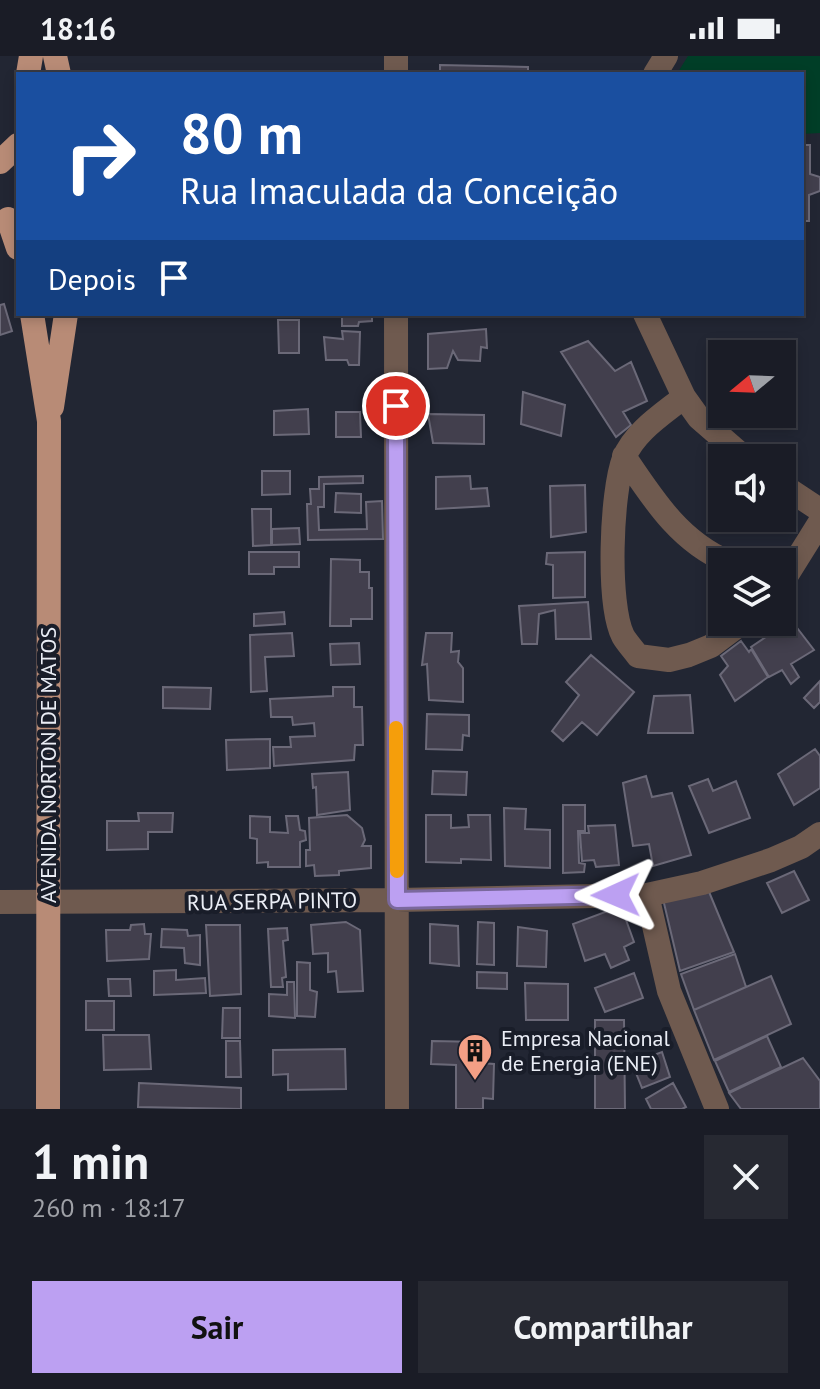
<!DOCTYPE html>
<html lang="pt">
<meta charset="utf-8">
<style>
body{margin:0;font-family:"PT Sans",sans-serif;background:#272932;color:#f1f3f6;height:100vh;display:flex;flex-direction:column;font-size:30px;white-space:nowrap}
*{box-sizing:border-box;margin:0}
p{font-size:26px;color:#9fa1a7}
.icon{flex:none;width:44px;height:44px;fill:none;stroke:currentColor;stroke-width:2;stroke-linecap:round;stroke-linejoin:round}
.map{position:relative;height:1053px;overflow:hidden}
.drawer{display:flex;flex-direction:column;background:#1a1c26;flex:1}
.drawer>*{flex:none}
.hud{position:absolute;left:16px;top:16px;width:788px;height:244px;border-radius:0px;box-shadow:0 4px 12px #0003,0 0 0 2px #383a43;background:#1a4fa0;color:#fff;overflow:hidden}
.needle{width:52px;rotate:251deg}
.buttons{position:absolute;left:708px;top:284px;display:grid;gap:16px}
.buttons a{display:grid;place-items:center;width:88px;height:88px;border-radius:0px;background:#1a1c26;box-shadow:0 4px 12px #0003,0 0 0 2px #383a43;font-size:40px}
.pin{position:absolute;display:grid;place-items:center;width:68px;height:68px;color:#fff;margin:-34px;border:4px solid #fff;border-radius:50%;box-shadow:0 2px 8px #0007}
.me{position:absolute;width:88px;margin:-44px;rotate:269deg;stroke-linejoin:round;filter:drop-shadow(0 0 6px #0008)}
.turn{display:flex;align-items:center;gap:28px;height:168px;padding:0 32px;font-size:36px}
.turn .icon{width:104px;height:104px;stroke-width:2.5}
.turn b{display:block;font-size:56px;line-height:68px}
.then{display:flex;align-items:center;height:76px;padding:0 32px;background:#0003;gap:16px;font-size:30px}
.round{display:grid;place-items:center;flex:none;width:84px;height:84px;border-radius:0px;background:#272932}
.head{display:flex;align-items:center;justify-content:space-between;height:136px;padding:0 32px}
h1{font-size:48px;font-weight:800;line-height:60px}
.action{display:flex;gap:16px;margin-top:auto;padding:16px 32px}
.action a{flex:1;height:92px;border-radius:0px;background:#bca0f2;color:#111;font-size:32px;font-weight:800;line-height:92px;text-align:center}
.action a+a{background:#272932;color:#f1f3f6}
.status{display:flex;justify-content:space-between;align-items:center;height:56px;padding:0 40px;background:#1a1c26;direction:ltr}
.status svg{height:22px;fill:currentColor}
.map>svg:first-child{display:block}
.green{fill:#003e27}
.building{fill:#423f4d;stroke:#6b6978;stroke-width:2}
.lines{fill:none;stroke-linecap:round;stroke-linejoin:round}
.minor{stroke:#6f5a4f;stroke-width:24}
.major{stroke:#b88b76;stroke-width:24}
.route-casing{stroke:#7a689d;stroke-width:20}
.route{stroke:#bca0f2;stroke-width:14}
.slow{stroke:#f59e0b;stroke-width:14}
.labels{text-anchor:middle;dominant-baseline:central;stroke-width:8;stroke-linejoin:round;paint-order:stroke}
.street-label{font-size:22px;fill:#eaedf5;stroke:#191d29}
.poi-label{font-size:22px;fill:#eaedf5;stroke:#191d29;text-anchor:start}
</style>
<div class="status"><b>18:16</b><svg viewBox="0 0 49 12"><path d="M0 12V9h3v3zM5 12V6h3v6zM10 12V3h3v9zM15 12V0h3v12zM26 1h20v11H26zM47 4h2v5h-2z"/></svg></div>
<div class="map">
<svg width="820" height="1053" viewBox="0 0 820 1053">
<rect width="100%" height="100%" fill="#222633"/>
<path class="green" d="M688 0H820V77L802 78V18L678 16Z"/>
<path class="building" d="M440 9 528 11V18H440Z
M802 89H810V118L820 121V135L809 139V165H802Z
M4 248 12 275 0 279V249Z
M342 258H372V265L359 266 358 270H342Z
M278 264H299V297H279Z
M486 273 487 292 481 291 480 305 458 304 453 295 447 312 428 313V278Z
M342 275 360 276 359 309H349L347 304H326L324 281 343 283Z
M588 285 615 315 631 306 647 345 623 356 631 369 616 381 561 296Z
M523 336 565 349 561 380 521 368Z
M308 353 309 378 274 379V355Z
M336 356H360L361 381H336Z
M428 358 484 359V388L433 387Z
M262 415H290V438L262 439Z
M363 420V427L324 428V451H318L319 474 367 473 366 446 382 445 383 483 308 484 307 448H311L310 433H319V421Z
M470 420 471 433 487 432 489 450 436 453V421Z
M585 429 586 476 551 481 550 430Z
M336 437 361 438V457L335 456Z
M252 453H271V489L253 490Z
M299 472 300 488 272 489V473Z
M249 496H299V511H274V518H249Z
M585 496V541L553 542V509L546 508 547 497Z
M331 503 360 504V516H369V532H372V563H351V570H330Z
M588 546 591 583H556L555 554 539 558 537 588H522L519 550Z
M284 556 285 568 254 570V558Z
M791 564 814 594 791 608 799 621 791 628 782 614 769 621 751 591Z
M292 577 294 600 265 601 267 635 251 636 250 579Z
M426 577H452L451 596 459 595 458 606 463 612V646L429 644 427 608 422 609Z
M741 585 749 596 751 593 768 621 735 645 720 619 728 610 721 600Z
M359 587 360 608 331 609 330 588Z
M591 599 634 636 597 679 582 666 563 685 552 675 579 639 566 626Z
M820 625V646L814 652 804 642Z
M163 631 211 632 210 653 163 652Z
M333 631H354V651H362L363 689H355L354 704 274 710 273 691H291L290 681 315 680 314 667 293 669 292 661H271L270 643 333 640Z
M690 639 693 677H648L654 640Z
M427 658 469 659V680L463 679 462 694 426 693Z
M270 683V712L227 714 226 684Z
M815 693 820 700V732L794 749 778 718Z
M433 715 467 716 466 739 432 738Z
M348 716 350 754 317 759 316 731 313 732 312 718Z
M646 720 652 741 672 737 691 799 653 810 649 788 633 790 623 727Z
M708 723 713 735 736 725 750 762 709 777 689 730Z
M563 749H585V775H578L579 807 585 808 584 816 563 817Z
M504 752 526 753 525 773 550 774V812L505 810Z
M138 757H173L172 776H148V793L107 794V765H139Z
M347 759 362 772 365 784 362 790H371V812L339 815V819L315 820 314 809 306 810V794H310L309 762Z
M426 759H451V772L469 771 468 759H490L491 804 461 803V807L426 806Z
M250 760 270 761V776L288 777 286 760H298L300 774 305 775 306 784 300 786V811H268V806L257 807V783L250 782Z
M615 769 619 809 596 811 594 804 582 805 580 777H589L588 770Z
M794 815 809 844 782 857 767 827Z
M707 831 734 896 680 915 663 843Z
M621 850 634 886 624 891 629 904 611 912 605 898 585 905 573 868Z
M346 866 360 874 363 935 338 936 336 915 328 916V897L313 898 311 869Z
M478 866 494 867V909L477 908Z
M144 868 145 878H151L149 903 107 905 106 874H130L131 869Z
M430 868 458 870 459 910 430 907Z
M206 869H240L241 938 210 940Z
M518 871 547 875 546 911 517 910Z
M287 872 288 884 283 885 286 921 282 922 283 931H271L268 873Z
M162 873 187 874 188 880 200 879V909L185 907 184 892 161 891Z
M735 898 746 931 694 954 681 918Z
M297 906 310 907V934L317 936 315 961 297 960Z
M176 914V924L205 922 206 937 154 939V915Z
M477 916 507 917V933L477 932Z
M634 917 643 942 605 956 595 932Z
M771 920 791 968 714 1004 694 954Z
M108 923H130L131 940H109Z
M287 926H294L295 962 269 960V938L287 939Z
M525 927 568 928V964H526Z
M86 945H114V974H86Z
M223 952H240V982H222Z
M595 964H624L625 1053H595Z
M103 979H149L151 1013 104 1014Z
M767 980 781 1011 729 1036 715 1005Z
M226 985H240L241 1021H226Z
M432 985 482 986 481 1007 494 1008 493 1043 483 1042V1053H456V1009L431 1008Z
M345 993 346 1033 288 1034V1018L273 1019V994Z
M662 996 670 1021 642 1032 632 1007Z
M803 1002 820 1025V1053H741L729 1037Z
M139 1027 241 1032V1053L138 1051Z
M673 1027 686 1051 682 1053H651L646 1043Z"/>
<g class="lines">
<path class="minor" d="M396 0V18
M655 18 666 0
M396 258 397 1053
M645 258 684 341 699 362 745 402
M684 341C663 358 634 376 624 402 611 436 607 548 623 580 627 587 633 593 638 600L669 604 689 599 711 590 743 566
M624 400C653 443 679 485 728 506
M782 429 820 454
M782 527 820 466
M647 839 669 935 717 1053
M0 846 397 844 647 839 702 827 771 804 801 791 820 778"/>
<path class="major" d="M55 0 59 18
M28 18 31 0
M0 106 18 89
M8 163 18 192
M32 258 49 365 48 1053
M52 351 66 258"/>
</g>
<g class="lines">
<defs>
<path id="route" d="M396 350 397 844 616 839"/>
</defs>
<use href="#route" class="route-casing"/>
<use href="#route" class="route"/>
<path class="slow" d="M396 672 397 815"/>
</g>
<defs>
<symbol id="building-pin" viewBox="-11 -11 22 30"><path d="M0 17L-7.5 6A9.5 9.5 0 1 1 7.5 6Z" fill="#f39f85" stroke="#191d29"/><path d="M-4-6H4V6H1V3H-1V6H-4ZM-2.5-4.3h1.7v1.8h-1.7ZM.8-4.3h1.7v1.8H.8ZM-2.5-1h1.7V.8h-1.7ZM.8-1h1.7V.8H.8Z" fill="#111"/></symbol>
</defs>
<g fill-rule="evenodd">
<use href="#building-pin" x="455" y="975" width="40" height="54"/>
</g>
<g class="labels">
<g class="street-label">
<text transform="translate(48 709) rotate(-90)">AVENIDA NORTON DE MATOS</text>
<text transform="translate(272 845) rotate(-1)">RUA SERPA PINTO</text>
</g>
<g class="poi-label">
<text x="501" y="982">Empresa Nacional<tspan x="501" dy="25">de Energia (ENE)</tspan></text>
</g>
</g>
</svg>
<div class="buttons">
<a><svg class="needle" viewBox="-14 -14 28 28"><path d="M0-13l5 13h-10z" fill="#e53935"/><path d="M0 13l5-13h-10z" fill="#9fa1a7"/></svg></a>
<a><svg class="icon" aria-label="sound" viewBox="0 0 24 24"><path d="M4 9h4l5-4v14l-5-4H4zM17 9q2 3 0 6"/></svg></a>
<a><svg class="icon" aria-label="layers" viewBox="0 0 24 24"><path d="M12 4l9 5-9 5-9-5zM3 14l9 5 9-5"/></svg></a>
</div>
<div class="pin" style="left:396px;top:350px;background:#d93025"><svg class="icon" aria-label="arrive" viewBox="0 0 24 24"><path d="M6 21V4h12l-3 4 3 4H6"/></svg></div>
<svg class="me" style="left:616px;top:839px" viewBox="-20 -20 40 40"><path d="M0-17L14 15 0 8-14 15z" fill="#bca0f2" stroke="#fff" stroke-width="4"/></svg>
<div class="hud">
<div class="turn"><svg class="icon" aria-label="right" viewBox="0 0 24 24"><path d="M7 20v-9h11M14 6l5 5-5 5"/></svg><div><b>80 m</b>Rua Imaculada da Conceição</div></div>
<div class="then">Depois<svg class="icon" aria-label="arrive" viewBox="0 0 24 24"><path d="M6 21V4h12l-3 4 3 4H6"/></svg></div>
</div>
</div>
<section class="drawer">
<div class="head"><div><h1>1 min</h1><p>260 m · 18:17</p></div><a class="round"><svg class="icon" aria-label="close" viewBox="0 0 24 24"><path d="M6 6l12 12M18 6L6 18"/></svg></a></div>
<div class="action"><a>Sair</a><a>Compartilhar</a></div>
</section>
